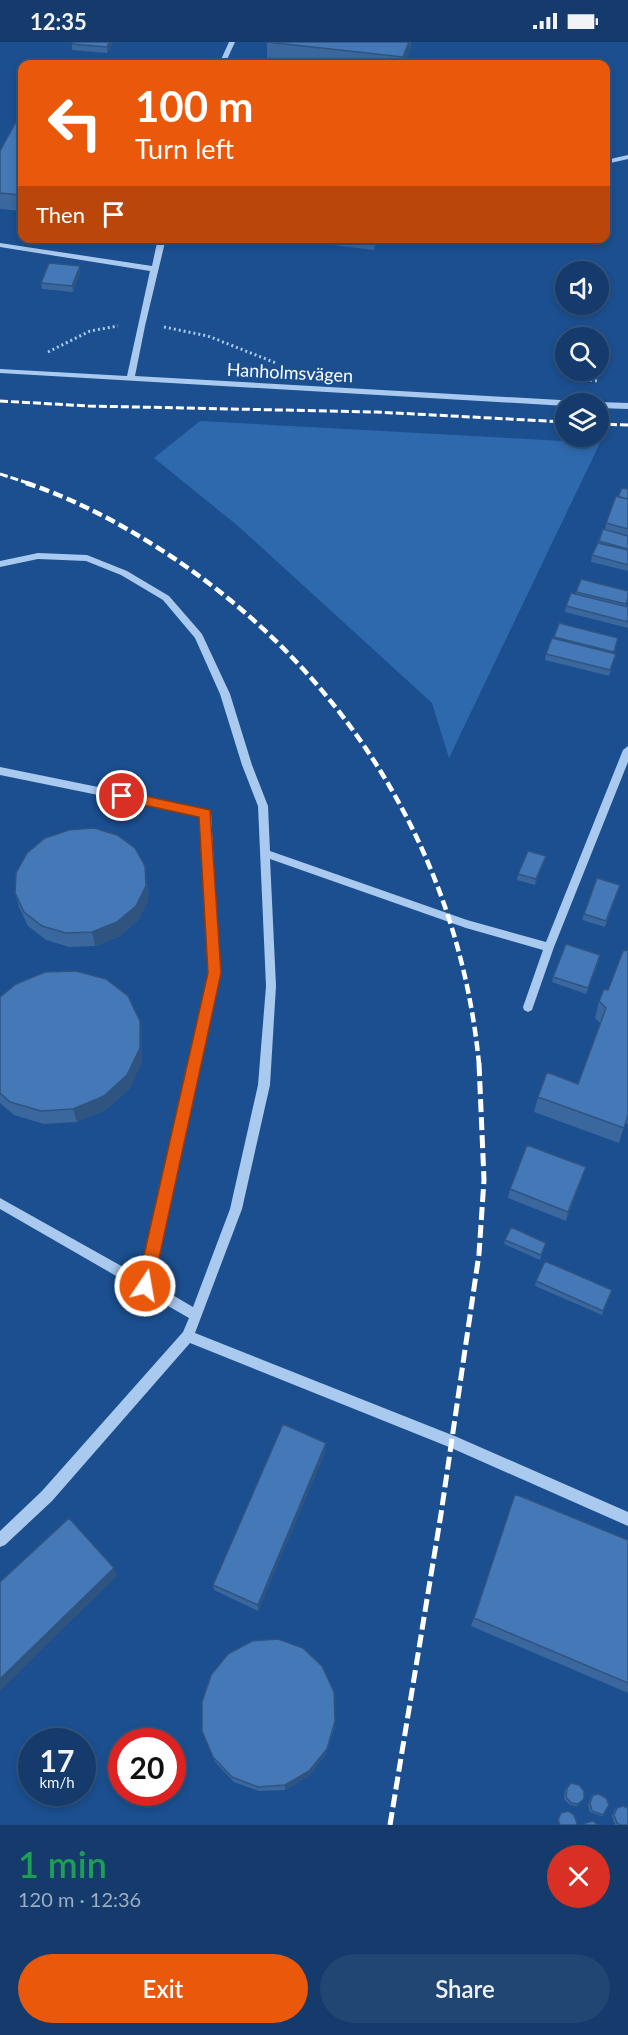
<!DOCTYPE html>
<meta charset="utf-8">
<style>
body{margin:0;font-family:Lato,sans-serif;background:#214673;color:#f1f3f6;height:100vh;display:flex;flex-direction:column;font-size:22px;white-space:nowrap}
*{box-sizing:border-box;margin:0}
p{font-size:20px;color:#9dadc1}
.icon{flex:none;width:33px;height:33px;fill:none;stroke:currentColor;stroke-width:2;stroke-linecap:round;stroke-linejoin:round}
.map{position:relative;height:1783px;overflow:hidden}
.sheet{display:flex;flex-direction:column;background:#143b6b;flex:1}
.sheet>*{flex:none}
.hud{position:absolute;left:18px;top:18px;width:592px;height:183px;border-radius:12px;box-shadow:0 3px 9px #0003,0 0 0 2px #33557e;background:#ea580c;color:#fff;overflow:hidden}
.fabs{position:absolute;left:555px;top:219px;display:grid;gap:12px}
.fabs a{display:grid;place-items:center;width:54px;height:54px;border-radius:50%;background:#143b6b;box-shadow:0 3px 9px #0003,0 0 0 2px #33557e;font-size:30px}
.speed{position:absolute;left:18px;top:1686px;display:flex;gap:12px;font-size:30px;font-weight:700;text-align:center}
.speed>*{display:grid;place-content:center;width:78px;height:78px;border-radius:50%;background:#143b6b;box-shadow:0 3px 9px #0003,0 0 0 2px #33557e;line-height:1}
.speed small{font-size:15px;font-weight:400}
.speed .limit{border:9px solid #d22;background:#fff;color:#111}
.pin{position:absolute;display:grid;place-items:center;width:51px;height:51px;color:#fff;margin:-26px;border:3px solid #fff;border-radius:50%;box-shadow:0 2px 6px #0007}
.me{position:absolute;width:66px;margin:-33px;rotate:12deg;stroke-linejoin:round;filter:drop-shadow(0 0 4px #0008)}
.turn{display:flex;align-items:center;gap:21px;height:126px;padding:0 18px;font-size:27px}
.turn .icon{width:78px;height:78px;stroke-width:2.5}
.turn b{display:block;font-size:42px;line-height:51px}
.then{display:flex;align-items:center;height:57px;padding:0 18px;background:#0003;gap:12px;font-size:22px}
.round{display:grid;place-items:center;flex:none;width:63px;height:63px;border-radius:32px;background:#214673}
.headline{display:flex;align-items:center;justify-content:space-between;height:102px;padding:0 18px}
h1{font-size:36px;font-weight:600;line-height:45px;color:#1e9e55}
.cta{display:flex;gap:12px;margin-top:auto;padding:12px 18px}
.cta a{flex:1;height:69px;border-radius:36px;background:#ea580c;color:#fff;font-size:24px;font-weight:600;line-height:69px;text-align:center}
.cta a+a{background:#214673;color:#f1f3f6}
.status{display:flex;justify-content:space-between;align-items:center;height:42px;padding:0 30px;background:#143b6b;direction:ltr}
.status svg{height:16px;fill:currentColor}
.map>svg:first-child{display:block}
.green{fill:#2e69ad}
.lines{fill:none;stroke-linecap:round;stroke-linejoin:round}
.path{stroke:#a9c9ee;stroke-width:3;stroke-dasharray:2 3;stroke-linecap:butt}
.minor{fill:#a9c9ee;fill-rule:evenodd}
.rail-far2{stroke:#fff;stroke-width:3;stroke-dasharray:8 3;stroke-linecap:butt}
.rail-far1{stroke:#fff;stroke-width:4.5;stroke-dasharray:10 4.5;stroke-linecap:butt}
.rail{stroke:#fff;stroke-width:5;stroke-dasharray:13 5;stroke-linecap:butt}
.wall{fill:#3a679d}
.shaded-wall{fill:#305480}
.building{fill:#4478b7;stroke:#305480;stroke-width:1.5}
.route{fill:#ea580c;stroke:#983908;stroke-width:1.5}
.labels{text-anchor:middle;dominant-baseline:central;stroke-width:4.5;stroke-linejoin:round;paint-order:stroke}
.far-street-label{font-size:18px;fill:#fff;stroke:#1b4f8f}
</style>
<div class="status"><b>12:35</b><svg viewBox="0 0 49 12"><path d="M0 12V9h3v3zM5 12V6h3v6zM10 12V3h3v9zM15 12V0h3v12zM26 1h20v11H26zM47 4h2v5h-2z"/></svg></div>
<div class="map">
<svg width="628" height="1783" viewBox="0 0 628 1783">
<rect width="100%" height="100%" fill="#1b4f8f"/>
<path class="green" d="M200 379 600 401 449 716 432 661 238 484 154 416Z"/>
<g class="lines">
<path class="path" d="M164 285 208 294 276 321
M48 310 90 289 118 284
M580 338 600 339"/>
<path class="minor" d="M229 0H235L225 22H219Z
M628 113V117L606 122V118Z
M158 196H166L145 284 135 334 578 359 582 362H566V364L0 331V327L127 334 150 229 0 205V201L152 224Z
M598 360 628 361V367L598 366V362H595Z
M38 511 87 513 127 529 169 554 202 592 230 652 252 723 268 764 270 809 467 878 546 900 623 708 628 704V720L554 905 533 965 532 968 528 970 524 968 523 965 543 908 466 886 270 817 276 944 270 1043 242 1167 195 1291 457 1395 628 1470V1484L449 1405 190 1301 52 1459 5 1503 0 1505V1489L42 1449 183 1290 189 1276 0 1167V1156L141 1235 210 931 201 774 0 733V725L206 767 211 771 220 931 152 1241 193 1265 230 1167 258 1043 266 944 258 764 242 723 220 652 195 596 163 558 121 533 86 519 38 517 0 525V519Z"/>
<path class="rail-far2" d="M0 359 88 364 376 370 566 380
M598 382 628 383
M0 432 31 442"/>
<path class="rail-far1" d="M26 441C78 458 127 485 172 515 346 631 459 813 479 1022"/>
<path class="rail" d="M390 1783 441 1472 479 1212 484 1138 479 1021"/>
</g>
<path class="wall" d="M113 0 107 11 72 8V2Z
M267 0H411L410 8 405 22H327L267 16Z
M22 69V169L0 167V109Z
M275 196H378L374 208Z
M80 224V230L73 250 42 247 41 241Z
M628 447V529L591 520 592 513 603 487 605 488 606 481Z
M628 549V558L626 565H628V586L565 570 566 564 575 552 576 550Z
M554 595 617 602 614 612H616L614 618 609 634 545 618 546 612Z
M546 814 544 820 535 843 517 838 518 832Z
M145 824 147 839 148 859 138 878 120 894 95 904 69 905 46 898 28 884 19 865 15 851Z
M618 849 605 885 582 878 584 872Z
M628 908V1082L625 1081 619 1101 534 1070 538 1055 578 1042 600 981 595 976 599 959 608 948Z
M599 919 586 952 552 940 553 935Z
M0 955 140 979 142 992V1019L130 1046 107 1067 77 1080 44 1082 14 1073 0 1061Z
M586 1125 566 1179 508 1156 510 1147Z
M505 1198 546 1201 540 1218 504 1202Z
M536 1239 612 1248 602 1273 535 1244Z
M326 1401V1408L258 1569 214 1548 213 1543Z
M515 1452 628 1498V1651L471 1584Z
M335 1679V1684L326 1712 309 1734 285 1748 259 1749 234 1740 215 1720 202 1689Z
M571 1741 584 1757 577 1764 570 1763 564 1757 565 1748Z
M593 1753 603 1773 601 1774 590 1770 588 1763 591 1755Z
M617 1766 628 1783H615L612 1774 615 1767Z"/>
<path class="shaded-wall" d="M109 0H113L107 11V5Z
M409 0H411L410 8 405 22H403V15Z
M375 196H378L374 208Z
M80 224V230L73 250 72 244Z
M546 814 544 820 535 843 536 837Z
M145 824 147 839 148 859 138 878 120 894 95 904 92 890Z
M140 979 142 992V1019L130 1046 107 1067 77 1080 73 1067Z
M586 1125 583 1134 566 1179 568 1170Z
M326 1401V1408L258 1569V1563Z
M114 1526 117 1534 0 1649V1637Z
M335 1679V1684L326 1712 309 1734 285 1748V1743Z"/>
<path class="building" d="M73 0H109L107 5 72 2Z
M267 0H409L403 15Z
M22 69V153L0 151V109Z
M49 221 80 224 72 244 41 241Z
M622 446 628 447V457L618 455Z
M616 454 628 457V487L606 481Z
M603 487 628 494V507L599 499Z
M598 501 628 508V523L592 513Z
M581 537 628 549V556L626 562 576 550Z
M571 551 628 565V580L566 564Z
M559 581 618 596 614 610 554 595Z
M552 596 616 612 610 628 546 612Z
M94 786 117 793 135 806 145 824 146 844 136 864 117 880 92 890 66 891 42 884 24 870 15 851 16 831 27 811 45 796 69 788Z
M528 809 546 814 536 837 518 832Z
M597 836 620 843 606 879 584 872Z
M566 902 600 913 588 946 553 935Z
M628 908V1073L624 1086 538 1055 547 1030 578 1042 606 966 599 959 604 947 608 948 623 909Z
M76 929 106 937 128 954 140 979V1006L127 1033 104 1054 73 1067 41 1069 10 1060 0 1051V955L16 942 45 930Z
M527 1103 586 1125 568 1170 510 1147Z
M511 1185 546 1201 541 1213 505 1198Z
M545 1219 612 1248 603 1269 536 1239Z
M283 1382 326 1401 258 1563 213 1543Z
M515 1452 628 1498V1641L474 1576Z
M69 1476 114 1526 0 1637V1540Z
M278 1597 303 1606 322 1624 334 1650 335 1679 327 1707 309 1729 285 1743 258 1745 232 1735 213 1715 202 1689V1660L211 1633 228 1612 252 1599Z
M571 1741 579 1743 584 1749V1757L578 1762 571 1761 566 1755 567 1746Z
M599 1752 606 1756 609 1763 603 1773 592 1769 590 1761 593 1753Z
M623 1764 628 1766V1783H620L617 1781 614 1773 617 1766Z
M568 1769 574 1773 577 1781 576 1783H560L558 1778 561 1771Z
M593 1779 598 1783H585V1781Z"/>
<path class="route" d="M122 749 210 768 221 931 153 1244 150 1249 145 1252 139 1249 137 1244 208 931 199 775 117 757 116 754Z"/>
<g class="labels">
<g class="far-street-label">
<text transform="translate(290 330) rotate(3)">Hanholmsvägen</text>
</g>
</g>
</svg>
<div class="fabs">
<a><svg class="icon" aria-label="sound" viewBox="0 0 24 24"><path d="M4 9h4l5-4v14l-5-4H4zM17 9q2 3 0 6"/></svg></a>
<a><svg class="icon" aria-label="search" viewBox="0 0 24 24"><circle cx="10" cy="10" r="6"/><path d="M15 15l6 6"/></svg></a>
<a><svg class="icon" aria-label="layers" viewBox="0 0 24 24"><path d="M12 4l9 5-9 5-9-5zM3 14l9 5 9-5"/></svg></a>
</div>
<div class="speed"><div>17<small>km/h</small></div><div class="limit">20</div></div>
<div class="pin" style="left:122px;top:754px;background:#d93025"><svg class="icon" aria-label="arrive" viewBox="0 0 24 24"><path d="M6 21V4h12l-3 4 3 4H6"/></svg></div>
<svg class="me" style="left:145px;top:1244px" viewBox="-20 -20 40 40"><circle r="17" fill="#ea580c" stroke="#fff" stroke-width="3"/><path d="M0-11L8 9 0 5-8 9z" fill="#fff"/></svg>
<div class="hud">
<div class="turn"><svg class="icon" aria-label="left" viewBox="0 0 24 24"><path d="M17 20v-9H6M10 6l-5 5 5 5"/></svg><div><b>100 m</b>Turn left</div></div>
<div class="then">Then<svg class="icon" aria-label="arrive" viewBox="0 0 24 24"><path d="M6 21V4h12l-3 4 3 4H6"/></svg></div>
</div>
</div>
<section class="sheet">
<div class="headline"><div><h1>1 min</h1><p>120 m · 12:36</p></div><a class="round" style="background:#d93025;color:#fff"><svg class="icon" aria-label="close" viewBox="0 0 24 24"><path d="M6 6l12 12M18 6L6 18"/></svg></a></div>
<div class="cta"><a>Exit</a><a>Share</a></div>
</section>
